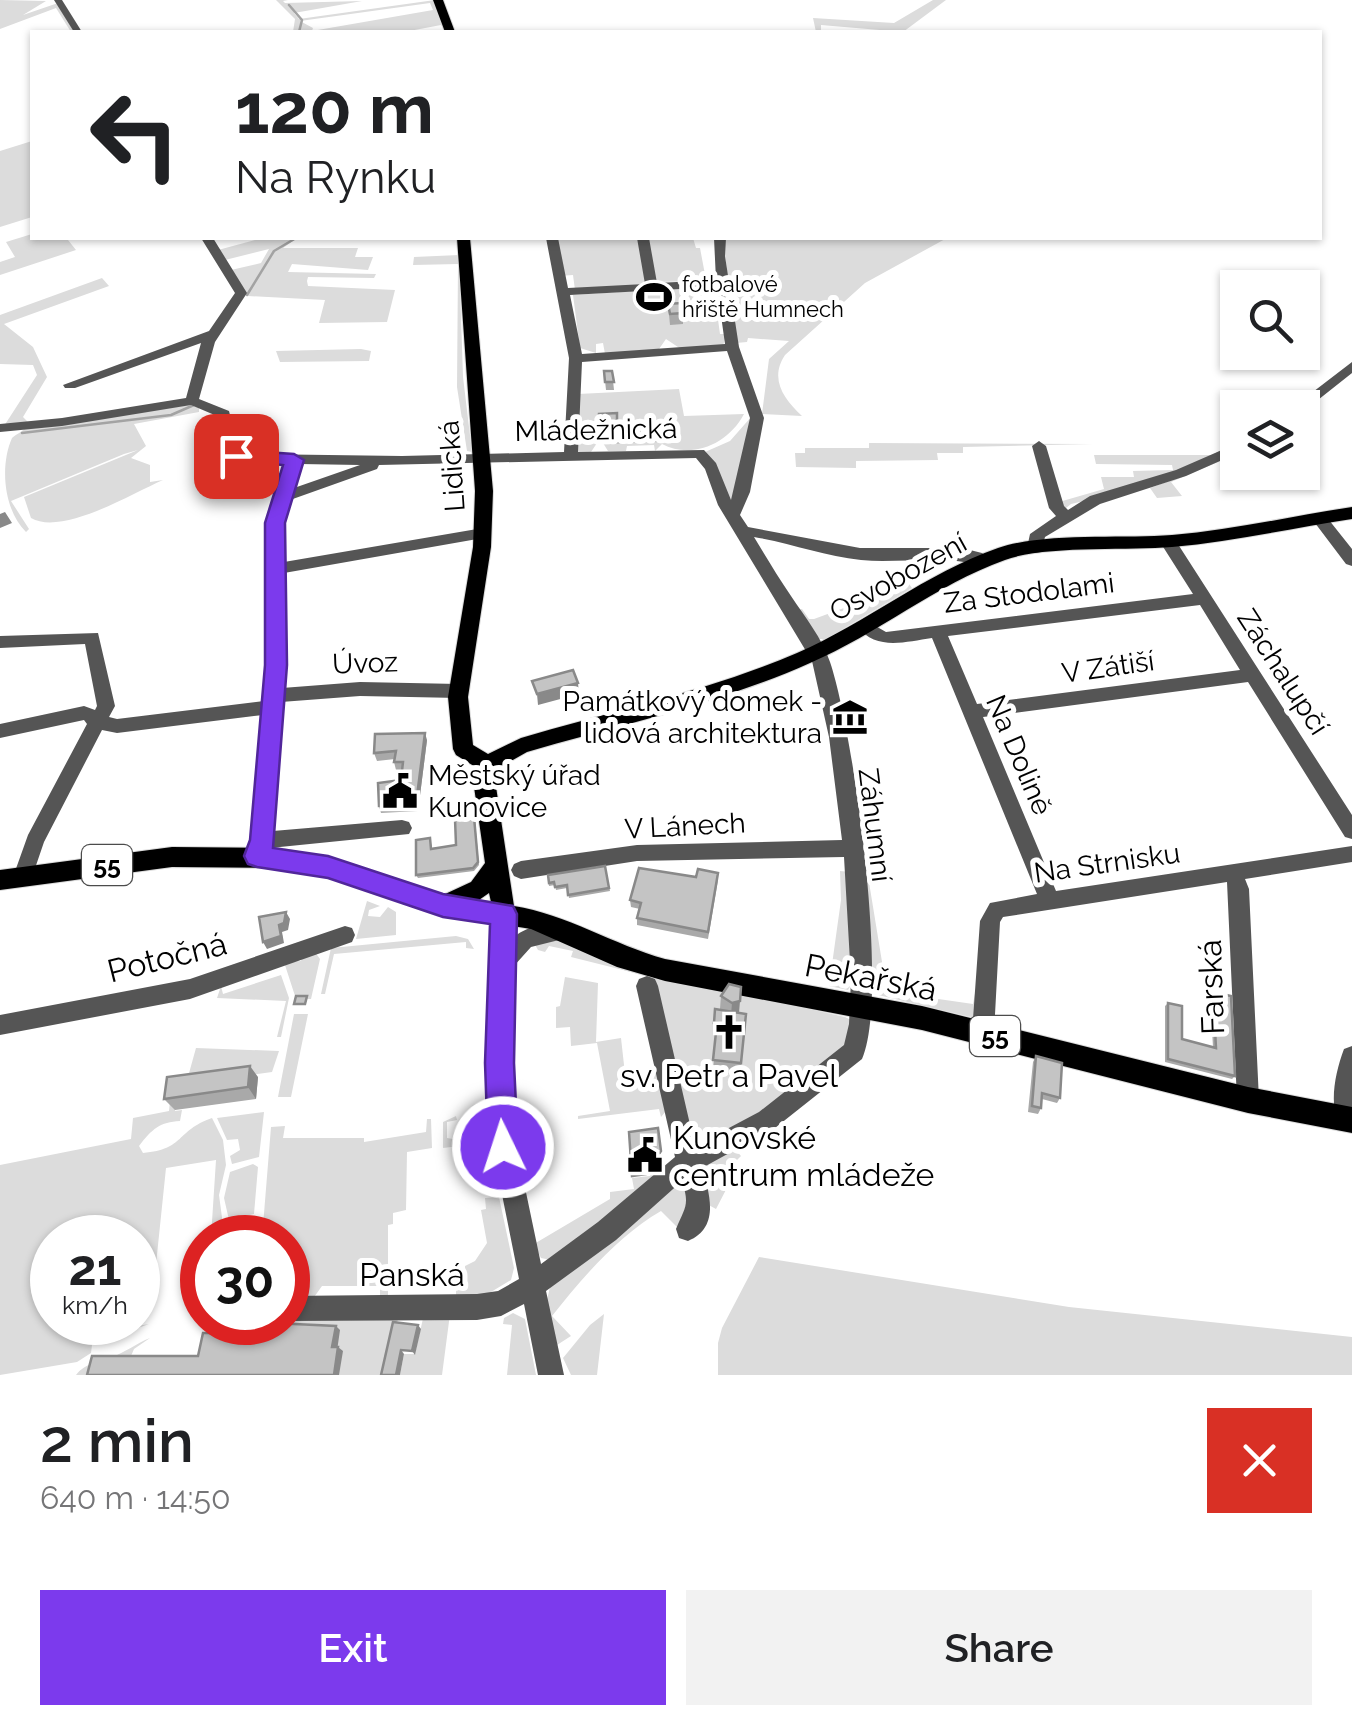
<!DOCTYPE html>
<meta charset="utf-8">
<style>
body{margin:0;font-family:Raleway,sans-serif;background:#f2f2f2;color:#202124;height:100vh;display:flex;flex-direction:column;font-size:38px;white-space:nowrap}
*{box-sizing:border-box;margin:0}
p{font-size:32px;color:#757577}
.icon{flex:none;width:55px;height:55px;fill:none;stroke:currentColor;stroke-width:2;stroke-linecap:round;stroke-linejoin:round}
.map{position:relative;height:1375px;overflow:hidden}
.details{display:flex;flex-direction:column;background:#fff;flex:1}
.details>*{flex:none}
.guide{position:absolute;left:30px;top:30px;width:1292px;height:210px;border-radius:0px;box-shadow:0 2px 8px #0004;background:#fff;color:#202124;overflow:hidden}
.buttons{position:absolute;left:1220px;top:270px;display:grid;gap:20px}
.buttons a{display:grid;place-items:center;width:100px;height:100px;border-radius:0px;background:#fff;box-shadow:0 2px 8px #0004;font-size:50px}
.speed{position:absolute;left:30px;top:1215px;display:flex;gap:20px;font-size:50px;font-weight:700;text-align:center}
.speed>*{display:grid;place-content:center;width:130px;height:130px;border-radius:50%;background:#fff;box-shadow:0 2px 8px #0004;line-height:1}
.speed small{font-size:25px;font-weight:400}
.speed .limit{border:15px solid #d22;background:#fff;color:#111}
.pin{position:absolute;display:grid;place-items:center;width:85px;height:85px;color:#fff;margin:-42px;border-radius:20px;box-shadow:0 5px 15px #0006}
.me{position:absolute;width:110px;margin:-55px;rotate:356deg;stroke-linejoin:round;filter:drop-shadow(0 0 8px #0008)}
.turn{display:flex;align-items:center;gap:35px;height:210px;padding:0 40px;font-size:45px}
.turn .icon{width:130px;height:130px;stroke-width:2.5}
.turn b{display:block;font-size:70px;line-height:85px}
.round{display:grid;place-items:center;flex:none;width:105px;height:105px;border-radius:0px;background:#f2f2f2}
.overview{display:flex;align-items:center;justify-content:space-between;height:170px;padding:0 40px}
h1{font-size:60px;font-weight:600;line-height:75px}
.action{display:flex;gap:20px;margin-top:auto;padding:20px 40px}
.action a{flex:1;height:115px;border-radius:0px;background:#7c3aed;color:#fff;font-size:40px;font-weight:600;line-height:115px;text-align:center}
.action a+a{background:#f2f2f2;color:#202124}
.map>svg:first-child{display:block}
.green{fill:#dcdcdc;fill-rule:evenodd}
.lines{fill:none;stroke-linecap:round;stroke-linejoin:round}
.stream{stroke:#a3a3a3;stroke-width:2.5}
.major-casing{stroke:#dbdbdb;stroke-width:2}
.minor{fill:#555;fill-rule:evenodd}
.major{fill:#000;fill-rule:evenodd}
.wall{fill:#a9a9a9}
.shaded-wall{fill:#898989}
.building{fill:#c4c4c4;stroke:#898989;stroke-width:2.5}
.route{fill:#7c3aed;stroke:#51269a;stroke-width:2.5}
.labels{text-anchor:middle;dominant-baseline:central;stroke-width:10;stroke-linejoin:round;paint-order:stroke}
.far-poi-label{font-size:22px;fill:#000;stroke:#fff;text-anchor:start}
.shield{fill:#fff;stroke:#4c4c4c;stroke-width:2.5}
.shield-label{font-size:25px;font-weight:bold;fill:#000}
.street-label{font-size:28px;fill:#000;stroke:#fff}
.poi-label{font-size:28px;fill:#000;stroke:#fff;text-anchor:end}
.near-street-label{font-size:32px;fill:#000;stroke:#fff}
.near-poi-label{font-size:32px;fill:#000;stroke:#fff}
</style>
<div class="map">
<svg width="1352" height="1375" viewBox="0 0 1352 1375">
<rect width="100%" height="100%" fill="#fff"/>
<path class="green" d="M0 0 46 1 23 15 58 3 77 32H71L56 8 0 29Z
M276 0H288L283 1 285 3 362 1 294 13 299 19 435 0 446 29 441 25 404 32H293L295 19ZM430 3 433 10 312 31 313 28 300 21Z
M933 0H946L903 32 821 25V32H816L813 18 894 23Z
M32 141V217L0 227V151Z
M32 234V238H72L68 240 76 250 0 275V262L15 257 6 242Z
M263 238H297L283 248H358L355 257H373L368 270 292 264 288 272 376 274 374 278 308 277 307 281 308 286 395 290 387 322 319 323 325 300 248 296 231 270 261 263 269 249 225 260 218 250Z
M556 238H640L649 284 575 290 573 275 559 276Z
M646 238H693L696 248H700L706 280 712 281 654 282Z
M723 238H947L865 283 785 355C769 379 784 399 802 416L762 414 769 359 789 341 748 338 747 342 736 343Z
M459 255 463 377 472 452 467 451 457 387 458 264 413 265 414 257Z
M102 278 109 286 4 324 33 347 47 377 23 417 28 422 4 426 37 375 33 365 0 364V315Z
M714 286 721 297 715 298 720 334H726L723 346 681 349 666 339 659 349 605 354 603 343 596 344V353L580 348 573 295Z
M361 349 371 351 369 361 280 362 276 351Z
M679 389 684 416 744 414C727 446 690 459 662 444L655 451 654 445 627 446 626 451H608L603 443H597L591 452H576L578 394Z
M188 405 199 407V412L134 424 146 446 131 458 150 465V482L163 480C131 494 62 536 31 518L24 497 138 450 124 454 11 501 29 529 26 532C3 509 0 465 12 438 16 434 21 433 24 429Z
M752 416 739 487 730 503 705 452 730 441Z
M1237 441V454L1171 482 1182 496 1157 498 1150 488 1169 481 1071 504 1066 508 1069 511 1059 502 1104 489 1101 477H1134L1133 471 1173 470 1172 465 1096 464 1094 455H1212Z
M869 443 1093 444 963 447V453H937L938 460 856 461V468L796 467 795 453H805V448H869Z
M909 584 912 588 826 639H819L797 610 802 609 809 619H814Z
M867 870 883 968V991L973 1004 977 983 975 1018 874 994 861 874Z
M840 871 850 872 856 977 848 990 829 986 841 900Z
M367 901 380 906 369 910 368 916 380 917 388 907 396 912V935L356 939Z
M456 936 468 939 474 949 466 948V942L334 954 325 994H321L331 948Z
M549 938 751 996 845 1017 851 1020 853 1038 761 1118 700 1148 693 1145 655 978 571 957 573 951 549 946 545 952 538 950 533 941Z
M315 952 320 959 311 999H296L284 962 301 961 303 955Z
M281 975 289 998 281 1037H277L286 1001 217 998 221 986 223 994Z
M565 977 598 983 596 1042 621 1038 625 1074 658 1071 666 1111 661 1117 659 1109 578 1119V1116L610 1111 597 1043 571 1046 570 1027 556 1028V1007L560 1006Z
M294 1014H308L291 1097H278Z
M196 1048 279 1051 272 1072 186 1084Z
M176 1100 175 1111 182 1110 180 1121C160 1122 152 1129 139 1146L143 1153C186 1149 175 1131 212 1118L223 1140 226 1165 219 1195 223 1225 220 1237H211L216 1160 166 1168 155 1274 138 1277V1238H52V1322L119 1323V1329L149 1324 113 1337H93L91 1353 77 1362 0 1375V1165L131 1139 133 1118 169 1111 170 1101Z
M264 1112 259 1157 232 1164 230 1156 240 1150 238 1139 227 1140 217 1118Z
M485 1112 497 1185 485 1187 479 1156 483 1155V1143L443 1148V1122L456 1116 457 1120 447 1122V1138L459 1140 483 1133 482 1117 473 1115Z
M427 1119H431L432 1148 407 1152 406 1210 393 1213V1224L388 1225V1297H380V1286H322L312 1300 288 1301V1238H262L271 1127 285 1126 283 1138H364V1142L426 1132Z
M732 1146 741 1156 722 1175 730 1182 716 1209 705 1203 700 1165Z
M657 1161 666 1166 665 1172 551 1260 541 1258 534 1244 610 1199V1192L634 1189 632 1178 650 1176Z
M253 1164 258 1167 254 1214 229 1220 224 1198 230 1172Z
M681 1180 690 1184 681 1231 661 1211C618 1236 583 1277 552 1316L571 1336 557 1345 547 1300 550 1287Z
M499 1197 514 1268 511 1280 486 1295 456 1296V1273L465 1271V1266L475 1261 487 1243 481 1210 486 1209 485 1198Z
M759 1257 1069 1307 1352 1337V1375H718V1343L722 1328Z
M513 1313 525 1319 536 1375H507L512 1325 503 1324 504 1318Z
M424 1314H450L442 1375H400L404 1354H415Z
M604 1314 597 1375H571L563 1358 590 1325Z
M288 1315H399L384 1375H76C85 1363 98 1363 112 1357 124 1353 137 1343 150 1338L134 1349 131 1356H233L242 1323 288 1322Z"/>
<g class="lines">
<path class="stream" d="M289 5 302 20 299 32
M247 295 274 251 296 238
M22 433 171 415 194 405"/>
<defs>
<path id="major" d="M433 0H443L455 32H445Z
M457 238H470L493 491 491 547 468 697 473 745 488 754 521 738C612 711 709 691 797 653 866 623 926 573 998 548 1046 532 1121 539 1172 535 1232 530 1293 516 1352 507V519C1292 528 1232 542 1172 547 1126 551 1045 545 1005 560 935 585 878 634 810 663 721 703 621 725 527 752L497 769 495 780 514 906C566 914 614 945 665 959L922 1006 1248 1087 1352 1107V1133L1248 1113 922 1030 665 981 617 967 531 929 443 915 334 879 278 868 172 867 0 890V870L172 847 278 848 334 859 443 895 471 882 485 863 473 780 477 768 456 755 453 749 448 697 473 547 475 491ZM489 893 491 902 479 900Z"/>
</defs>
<use href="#major" class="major-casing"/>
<path class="minor" d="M54 0H62L82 32H74Z
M201 238H213L247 293 215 342 199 399 229 411 238 448 248 454 402 456 564 452 569 358 546 238H558L568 288 645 284 637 238H649L657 283 716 280 714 238H726L725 256 739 347 764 418 750 492 740 515 748 527 860 548H962L982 553 992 561 984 567C945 553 902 564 861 560 824 556 790 543 754 537 766 557 778 577 791 596 805 617 822 638 830 662 854 733 890 994 862 1059L775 1128 702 1168C710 1194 720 1228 688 1241L679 1238 676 1229C685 1207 690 1206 682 1181L616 1240 546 1291 564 1375H538L524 1304 501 1316 477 1320 288 1321V1296L477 1294 498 1291 519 1279 490 1135 488 1063 494 914 497 908 504 905 511 908 514 914V937C525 927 553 919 567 924L570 931 567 938 531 947 513 967 510 1063 514 1135 541 1264 598 1222 675 1157 636 986 639 979 647 976 655 979 658 986 695 1146 759 1112 844 1045 849 1024 851 979 844 857 637 861 521 879 514 876 511 870 514 864 521 861 637 845 842 840 829 737 812 661 718 505 705 469 696 458 379 465 377 469 290 500 283 528 284 562 483 528 491 533 483 538 284 573 285 635 282 688 360 682 459 684 465 686 468 691 465 696 459 698 360 696 281 702 273 831 402 820 409 822 412 828 409 834 270 848 264 862 257 864 250 862 247 856 253 840 263 715 117 733 102 730 44 842 30 883 23 886 16 883 13 877 28 835 87 724 84 720 0 738V724L84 706 95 710 97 706 85 644 0 648V636L98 633 115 706 109 717 117 719 264 701 269 635 267 528 286 464H245L224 450 217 416 191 405 62 426 0 432V424L62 418 186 398 201 343 75 388H65L63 385 209 331 235 293ZM717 287 725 344 582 354 570 295ZM727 351 750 418 731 500 716 463 704 450 578 452 582 362ZM300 464 360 465 294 488Z
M1352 362V373L1304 411 1302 408H1292Z
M1039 441 1046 446 1064 506 1068 510 1090 496 1176 470 1238 443V453L1186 476 1100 504 1045 537 1041 552 1035 553 1027 548 1030 534 1056 516 1049 508 1032 446Z
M1320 514 1325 515 1352 549V566L1346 564 1315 523 1312 519Z
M1168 537 1174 538 1352 815V839L1345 837 1248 682 983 717 1056 891 1352 846V862L1245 879 1249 889 1259 1100 1256 1108 1248 1111 1240 1108 1237 1100 1227 882 1003 917 1000 922 994 1033 991 1040 983 1043 975 1040 972 1033 980 921 990 903 1037 894 932 638C904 642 876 651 857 626L865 620 886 632 1193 594 1160 542ZM1200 605 1240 670 977 704 948 636Z
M345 926 352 928 355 935 352 942 190 999 0 1035V1015L190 979Z
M1352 1046V1128L1347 1130 1339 1127C1329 1103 1335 1073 1344 1049Z"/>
<use href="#major" class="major"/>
</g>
<path class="wall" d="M668 304 683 313V324L670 325Z
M604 371H612L614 390H606Z
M599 414 617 426H658V442L604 444 599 440Z
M427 740 418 811 381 813 379 806 401 780 402 770H396L394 762 395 759 377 761 374 753Z
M475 820 479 865 474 871 418 878 416 875 430 838 432 848 456 845Z
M605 866 610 891 569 898 567 888 556 890 555 885 549 886 548 875Z
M696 877 718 880 708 939 637 925V918L640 909 631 907 630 900Z
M729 984 739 1013 746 1014 740 1075 713 1072 716 1035H713L715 1009 723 1011 720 1009 721 996Z
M1213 992 1235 1076 1232 1079 1165 1062V1006L1168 1003 1182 1039 1213 1047 1210 995Z
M1036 1056 1060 1098 1057 1103 1042 1099 1041 1108 1038 1114 1028 1112 1033 1062Z
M258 1077 256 1099 175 1110 164 1099Z"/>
<path class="shaded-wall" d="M5 512 12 523 0 528V514Z
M578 683 579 694 538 705 537 694Z
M425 733 427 740 418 811 416 804Z
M286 912 290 919 288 930 282 932 284 943 267 949 263 942 279 925Z
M740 1001 739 1013 731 1015 732 1003Z
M250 1066 258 1077 256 1099 248 1087Z
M418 1325 421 1329 415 1355 412 1351Z
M336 1326 340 1330 337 1351 332 1347Z
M338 1347 343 1351 339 1375H334Z
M401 1350 404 1354 400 1375H396Z"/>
<path class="building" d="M681 303 683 313 670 314 668 304Z
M604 371H612L614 382H605Z
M617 413V426H658V434L604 436 599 432V414Z
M573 670 578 683 537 694 532 681Z
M425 733 416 804 379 806 378 783 401 780 403 762H394L396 751 374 753 375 734Z
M474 817 478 862 473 868 416 875V840L430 838 431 849 456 845 455 819Z
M605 866 609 888 568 895 567 885 555 887 554 882 549 883 548 875Z
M639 868 696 877 698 869 718 873 708 932 637 918 641 903 630 900Z
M286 912 284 923 279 925 281 936 263 942 259 917Z
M729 984 741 987 740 1001 732 1003 721 996Z
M1213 992 1231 996 1235 1076 1168 1059V1003L1182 1006V1039L1216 1048Z
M296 996H307L305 1004H294Z
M715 1009 746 1014 741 1063 713 1060 717 1023H714Z
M1036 1056 1062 1063 1060 1098 1042 1093 1041 1108 1032 1106Z
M250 1066 248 1087 164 1099 167 1077Z
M658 1128 661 1151 646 1174 632 1176 629 1132Z
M393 1322 418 1325 412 1351 401 1350 396 1375H381Z
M273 1323 336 1326 332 1347H338L334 1375H87L92 1356H198L203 1333H238L240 1326Z"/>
<path class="route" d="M236 450 294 454 304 460 285 523 287 665 273 848 328 856 443 894 513 906 517 914 514 1063 518 1147 514 1157 503 1162 493 1157 488 1147 485 1063 490 924 443 917 328 878 257 867 248 864 244 856 250 840 265 665V523L283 465 229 460V451Z"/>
<defs>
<symbol id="stadium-bare" viewBox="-9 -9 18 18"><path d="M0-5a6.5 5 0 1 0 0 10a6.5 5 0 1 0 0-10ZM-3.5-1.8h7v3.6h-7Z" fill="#000" stroke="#fff" stroke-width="2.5" paint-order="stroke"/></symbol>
<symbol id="museum-bare" viewBox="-9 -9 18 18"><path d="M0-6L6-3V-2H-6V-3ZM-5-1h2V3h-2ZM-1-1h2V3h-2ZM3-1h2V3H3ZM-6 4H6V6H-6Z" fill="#000" stroke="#fff" stroke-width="2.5" paint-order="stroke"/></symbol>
<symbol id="civic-bare" viewBox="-9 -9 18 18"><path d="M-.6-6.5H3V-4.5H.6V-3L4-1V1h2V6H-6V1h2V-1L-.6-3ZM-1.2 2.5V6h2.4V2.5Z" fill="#000" stroke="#fff" stroke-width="2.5" paint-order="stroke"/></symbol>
<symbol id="church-bare" viewBox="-9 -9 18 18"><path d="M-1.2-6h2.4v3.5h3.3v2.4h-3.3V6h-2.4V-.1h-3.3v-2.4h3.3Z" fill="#000" stroke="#fff" stroke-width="2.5" paint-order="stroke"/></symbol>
</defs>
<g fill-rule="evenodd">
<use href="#stadium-bare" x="629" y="272" width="50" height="50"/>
<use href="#museum-bare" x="825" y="692" width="50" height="50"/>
<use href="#civic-bare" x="375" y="766" width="50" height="50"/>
<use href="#church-bare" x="704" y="1007" width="50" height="50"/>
<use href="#civic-bare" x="620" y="1130" width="50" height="50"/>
</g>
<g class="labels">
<g class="far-poi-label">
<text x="682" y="284">fotbalové<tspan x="682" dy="25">hřiště Humnech</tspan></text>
</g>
<g class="shield">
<rect x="82" y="845" width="50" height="40" rx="8"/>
<rect x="970" y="1016" width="50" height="40" rx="8"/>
</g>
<g class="shield-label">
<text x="107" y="865">55</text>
<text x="995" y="1036">55</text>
</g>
<g class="street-label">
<text transform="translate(596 430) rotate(-1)">Mládežnická</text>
<text transform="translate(452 466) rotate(-94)">Lidická</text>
<text transform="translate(898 577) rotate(-29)">Osvobození</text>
<text transform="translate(1029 593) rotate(-7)">Za Stodolami</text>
<text transform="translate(365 663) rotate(-2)">Úvoz</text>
<text transform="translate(1108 667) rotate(-8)">V Zátiší</text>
<text transform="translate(1283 672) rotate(57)">Záchalupčí</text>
<text transform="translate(1019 755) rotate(67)">Na Dolině</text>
<text transform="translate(875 825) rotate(83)">Záhumní</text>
<text transform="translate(685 826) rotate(-3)">V Lánech</text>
<text transform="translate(1107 863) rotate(-8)">Na Strnisku</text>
</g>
<g class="poi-label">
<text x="822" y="701">Památkový domek -<tspan x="822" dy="32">lidová architektura</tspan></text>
<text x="428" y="775" text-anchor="start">Městský úřad<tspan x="428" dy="32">Kunovice</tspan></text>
</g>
<g class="near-street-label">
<text transform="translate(167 957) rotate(-14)">Potočná</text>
<text transform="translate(871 977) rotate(11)">Pekařská</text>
<text transform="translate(1211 987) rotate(-92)">Farská</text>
<text x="412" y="1274">Panská</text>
</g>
<g class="near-poi-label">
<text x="729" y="1075">sv. Petr a Pavel</text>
<text x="673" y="1137" text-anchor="start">Kunovské<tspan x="673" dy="37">centrum mládeže</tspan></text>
</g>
</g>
</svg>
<div class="buttons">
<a><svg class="icon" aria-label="search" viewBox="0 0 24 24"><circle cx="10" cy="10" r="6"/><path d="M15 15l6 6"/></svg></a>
<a><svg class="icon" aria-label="layers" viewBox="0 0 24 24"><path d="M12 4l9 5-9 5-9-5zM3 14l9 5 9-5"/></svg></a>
</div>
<div class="speed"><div>21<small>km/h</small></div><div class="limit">30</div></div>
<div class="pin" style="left:236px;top:456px;background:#d93025"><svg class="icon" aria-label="arrive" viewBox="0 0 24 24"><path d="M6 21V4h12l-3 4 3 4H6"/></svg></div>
<svg class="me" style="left:503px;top:1147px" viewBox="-20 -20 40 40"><circle r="17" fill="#7c3aed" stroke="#fff" stroke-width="3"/><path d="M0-11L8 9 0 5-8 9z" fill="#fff"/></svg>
<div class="guide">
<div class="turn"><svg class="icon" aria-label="left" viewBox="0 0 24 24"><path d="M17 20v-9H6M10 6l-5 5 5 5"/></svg><div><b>120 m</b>Na Rynku</div></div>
</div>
</div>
<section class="details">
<div class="overview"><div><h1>2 min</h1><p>640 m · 14:50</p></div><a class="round" style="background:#d93025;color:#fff"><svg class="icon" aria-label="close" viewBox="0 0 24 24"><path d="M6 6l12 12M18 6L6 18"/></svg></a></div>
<div class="action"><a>Exit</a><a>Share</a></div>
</section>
